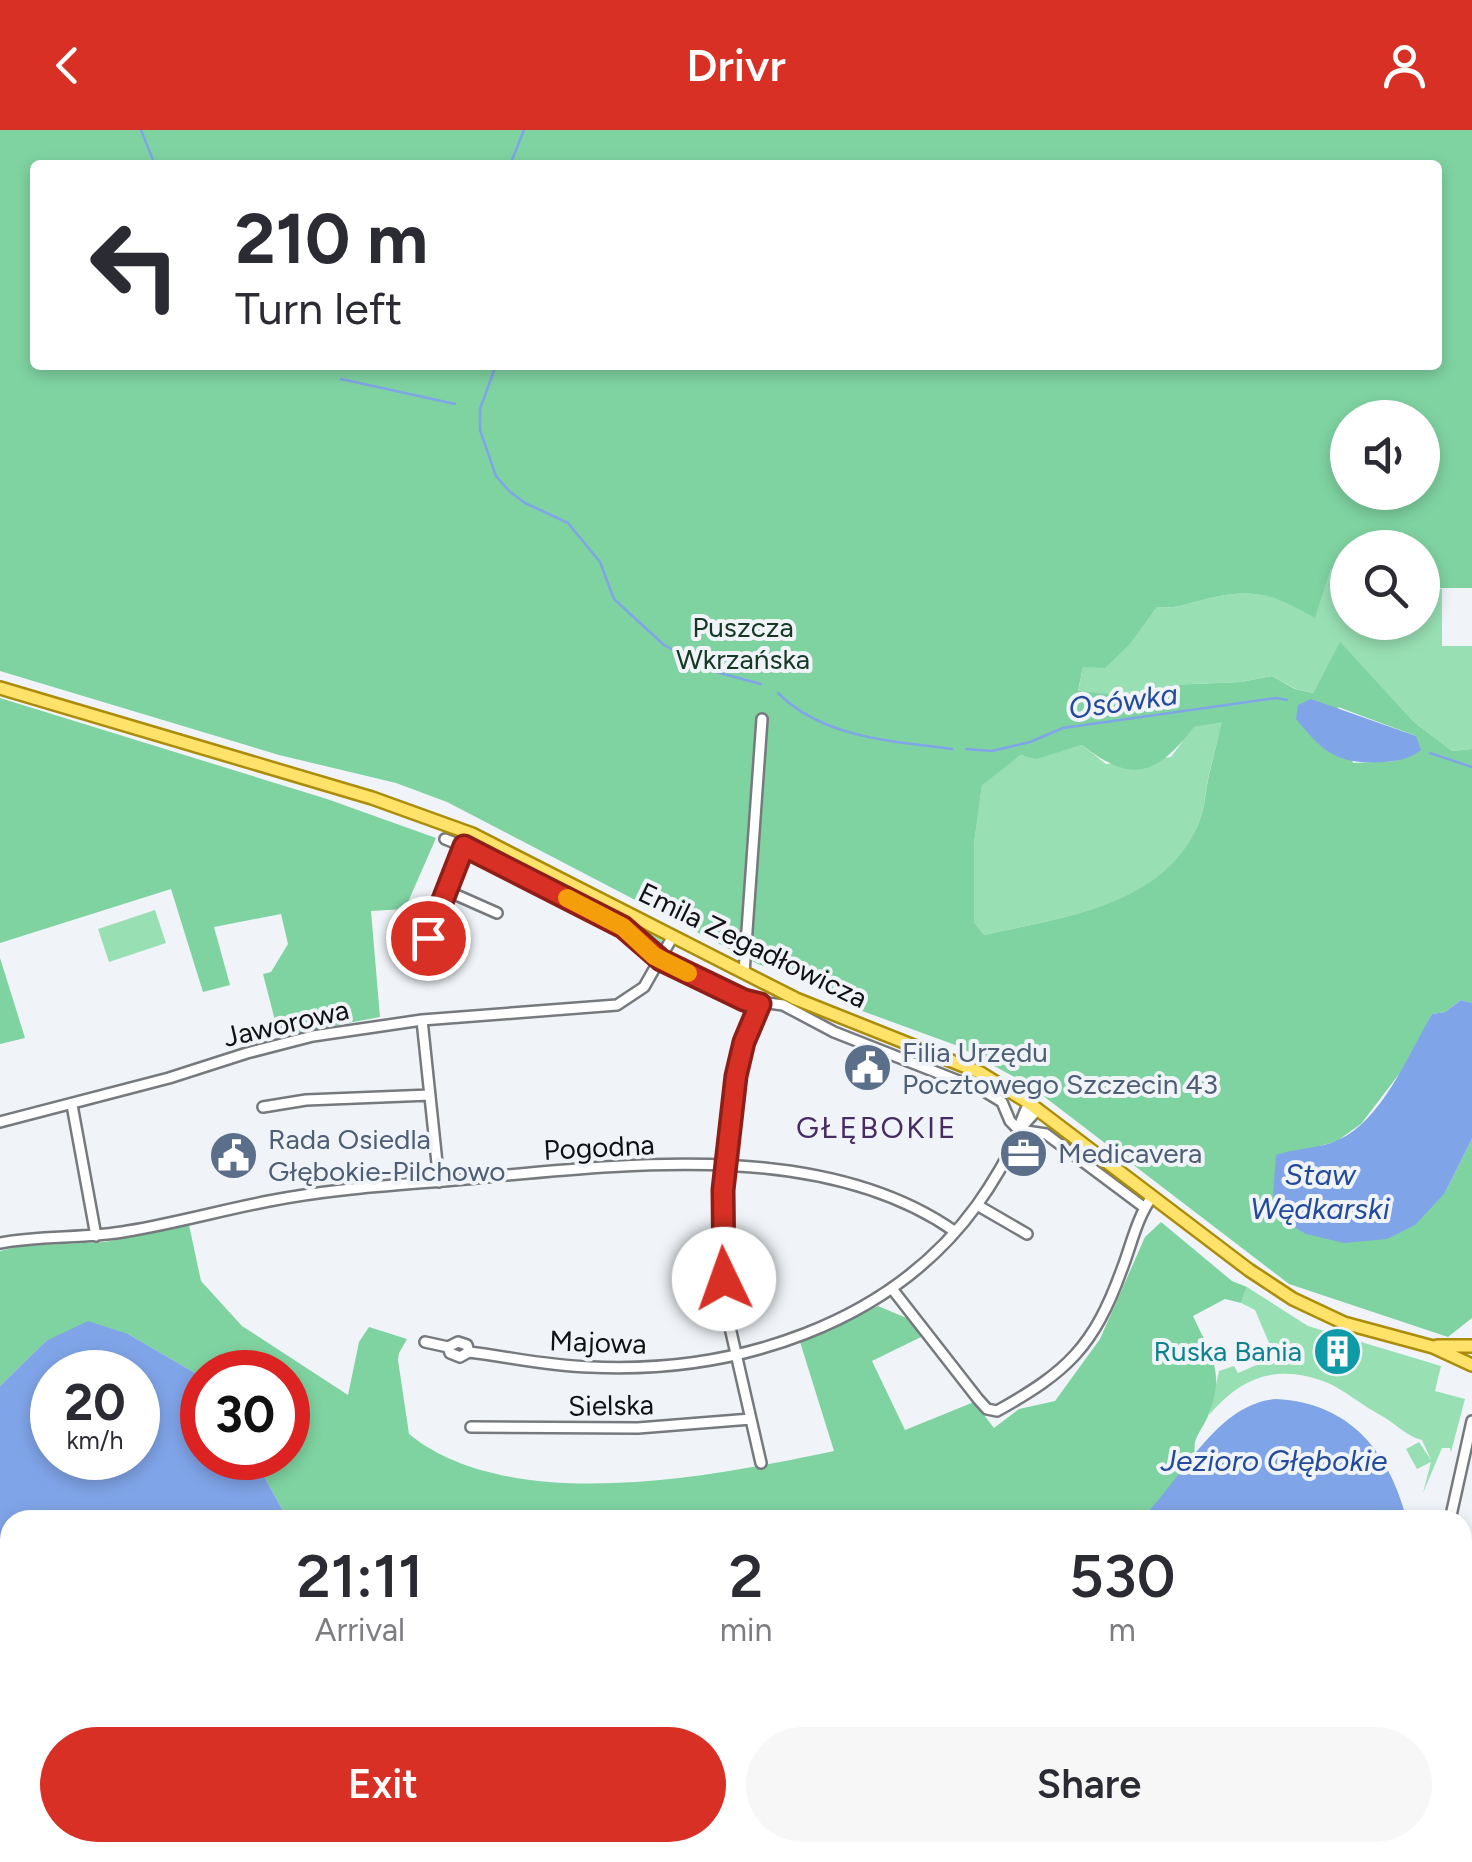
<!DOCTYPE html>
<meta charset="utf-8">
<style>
body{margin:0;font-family:Figtree,sans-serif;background:#f7f7f7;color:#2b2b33;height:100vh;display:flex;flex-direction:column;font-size:38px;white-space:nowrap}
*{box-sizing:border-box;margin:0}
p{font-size:32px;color:#7c7c81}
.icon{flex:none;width:55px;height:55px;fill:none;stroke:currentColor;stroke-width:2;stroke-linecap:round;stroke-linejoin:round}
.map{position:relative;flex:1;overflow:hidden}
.side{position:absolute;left:0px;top:1380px;width:1472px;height:352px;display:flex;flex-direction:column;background:#fff;border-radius:30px 30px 0 0;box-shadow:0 5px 15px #0003}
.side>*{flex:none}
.guide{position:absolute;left:30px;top:30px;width:1412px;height:210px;border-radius:10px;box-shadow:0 5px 15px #0003;background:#fff;color:#2b2b33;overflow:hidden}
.controls{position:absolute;left:1330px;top:270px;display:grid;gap:20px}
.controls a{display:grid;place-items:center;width:110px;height:110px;border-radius:50%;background:#fff;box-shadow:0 5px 15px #0003;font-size:50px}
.speed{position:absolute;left:30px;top:1220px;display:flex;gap:20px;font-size:50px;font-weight:700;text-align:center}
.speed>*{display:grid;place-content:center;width:130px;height:130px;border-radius:50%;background:#fff;box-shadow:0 5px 15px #0003;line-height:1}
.speed small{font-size:25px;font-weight:400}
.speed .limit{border:15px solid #d22;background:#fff;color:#111}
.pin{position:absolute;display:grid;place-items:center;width:85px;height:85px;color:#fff;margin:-42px;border:5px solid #fff;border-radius:50%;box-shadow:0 2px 10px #0007}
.me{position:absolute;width:110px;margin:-55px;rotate:357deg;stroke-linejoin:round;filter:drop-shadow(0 0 8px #0008)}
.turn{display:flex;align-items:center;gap:35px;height:210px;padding:0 40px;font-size:45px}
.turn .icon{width:130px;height:130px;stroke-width:2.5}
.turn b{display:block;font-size:70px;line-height:85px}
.eta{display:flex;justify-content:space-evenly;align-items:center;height:170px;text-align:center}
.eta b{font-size:60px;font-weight:600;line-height:70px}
.cta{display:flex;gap:20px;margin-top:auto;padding:20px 40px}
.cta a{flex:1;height:115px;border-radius:60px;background:#d93025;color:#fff;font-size:40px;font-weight:600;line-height:115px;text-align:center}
.cta a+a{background:#f7f7f7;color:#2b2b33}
header{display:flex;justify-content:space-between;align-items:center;height:130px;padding:0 40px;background:#d93025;color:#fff;font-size:45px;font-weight:600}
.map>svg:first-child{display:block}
.green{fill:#98e0b4}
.forest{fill:#7fd3a1;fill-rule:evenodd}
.water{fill:#80a4e8;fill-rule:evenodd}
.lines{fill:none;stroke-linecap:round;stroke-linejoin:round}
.stream{stroke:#80a4e8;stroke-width:2.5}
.minor-casing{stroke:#76797d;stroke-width:14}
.major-casing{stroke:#ab8c0b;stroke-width:16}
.minor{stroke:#fff;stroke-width:9}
.major{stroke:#ffe26a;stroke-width:11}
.route-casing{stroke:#8d1f18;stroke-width:25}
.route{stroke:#d93025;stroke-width:18}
.slow{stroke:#f59e0b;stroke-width:18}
.labels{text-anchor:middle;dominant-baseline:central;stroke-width:8;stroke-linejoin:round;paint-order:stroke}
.park-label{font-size:28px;fill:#153925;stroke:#f0f4f8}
.street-label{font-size:28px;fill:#101113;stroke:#f0f4f8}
.service-label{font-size:28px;fill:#4e5e75;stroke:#f0f4f8;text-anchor:start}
.culture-label{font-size:28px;fill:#0d838f;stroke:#f0f4f8;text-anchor:end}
.water-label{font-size:30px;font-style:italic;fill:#244b9b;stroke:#f0f4f8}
.neighbourhood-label{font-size:30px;letter-spacing:2.5px;fill:#472b65;stroke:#f0f4f8}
</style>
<header><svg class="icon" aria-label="back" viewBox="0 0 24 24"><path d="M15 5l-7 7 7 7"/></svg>Drivr<svg class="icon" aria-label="person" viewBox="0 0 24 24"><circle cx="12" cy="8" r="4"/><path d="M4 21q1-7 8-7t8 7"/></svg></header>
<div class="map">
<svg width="1472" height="1732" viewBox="0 0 1472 1732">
<rect width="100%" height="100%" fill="#f0f4f8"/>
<path class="green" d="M1331 439 1347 443 1348 492H1422L1423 458 1442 459V516H1472V619L1452 621 1414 592 1340 513 1313 563 1296 559 1272 546 1241 552 1169 555 1126 566 1078 562 1083 537 1131 513 1157 477C1180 479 1188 473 1210 468 1255 458 1276 465 1315 487Z
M1223 591C1218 609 1213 626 1209 644 1205 662 1205 680 1197 697 1162 777 1059 788 984 805L974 792V714L982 654 1021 625 1036 628 1082 615 1106 634 1171 627 1193 597Z
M446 697 660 806 663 815 654 820 629 796 476 717 445 706Z
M155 780 166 813 109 832 98 799Z
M1247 1157 1308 1196 1441 1236 1435 1261 1465 1269 1451 1322 1450 1318H1442L1423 1363 1431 1332 1417 1339 1406 1319 1419 1312 1431 1330 1422 1310C1406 1306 1396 1294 1382 1286 1363 1276 1347 1262 1328 1253 1278 1233 1242 1246 1209 1285L1219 1241 1234 1236 1238 1243 1275 1227 1255 1180 1241 1173Z"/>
<path class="forest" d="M0 0H1472V458H1423L1422 418H1348L1347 443 1331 439 1315 488C1276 465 1255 458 1210 468 1188 473 1180 479 1157 477L1131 513 1105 538 1083 537 1078 561 1126 566 1169 555 1241 552 1272 546 1295 559 1313 563 1340 512 1414 592 1452 621 1472 619V873L1461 870 1445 882 1432 884 1406 935 1361 994 1337 1011 1320 1016 1273 1065 1445 1063 1472 1009V1188L1448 1207 1289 1154 1029 955 958 916 854 878 806 851 758 834 447 672 396 653 279 625 0 541ZM35 35H1438V235H35ZM1348 288H1422V362H1348ZM1338 577 1416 606 1396 631 1353 633ZM1222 592C1218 609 1213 627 1209 645 1205 663 1205 680 1197 697 1161 777 1059 788 984 805L974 792V714L982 655 1021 625 1036 629 1082 615C1132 654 1156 646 1194 597Z
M0 568 327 669 436 708 405 779 371 781 380 887 279 906 263 844 271 842 288 814 281 784 214 797 230 855 203 862 171 759 0 813Z
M0 828 25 908 0 914Z
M1161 1092 1232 1151 1247 1157 1241 1173 1225 1169 1193 1186C1211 1225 1226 1242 1208 1286 1202 1301 1192 1307 1195 1324L1171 1359 1140 1390H288L254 1328H288V1242H202V1247L128 1204 61 1205 46 1211 0 1256V1121L21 1116 105 1112 189 1095 201 1151 242 1196 348 1265 359 1212 369 1197 407 1209 399 1223 398 1230 409 1304C511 1387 716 1346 834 1321L800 1212 878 1176 909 1189 921 1207 872 1231 905 1300 974 1272 994 1298 1019 1279 1055 1271 1100 1209 1145 1107Z
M1472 1451V1732L1206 1730 1200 1723 1462 1722V1483Z
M10 1589V1722H266L272 1732H0V1592Z
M761 1722 834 1723 855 1732H712Z
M979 1722 1139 1723 1131 1732H949Z"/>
<path class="water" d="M1311 569 1416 606 1421 620C1410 629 1398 631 1384 632 1338 635 1324 623 1296 589L1298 575Z
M1461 870 1472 873V1009L1445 1063 1415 1095 1387 1109 1344 1113 1306 1104 1285 1092 1273 1065 1276 1025C1296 1018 1319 1019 1338 1010 1382 991 1409 923 1432 884L1445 882Z
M88 1191 128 1204 202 1247V1328H254L288 1390H10V1589L0 1592V1256L46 1211ZM52 1242H138V1328H52Z
M1276 1269C1351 1273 1389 1322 1407 1390H1140C1181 1351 1216 1273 1276 1269Z
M266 1723H761L712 1732H272Z
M834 1723H979C939 1732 872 1732 834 1723Z"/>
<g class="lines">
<path class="stream" d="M141 0 155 35
M510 35 524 0
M328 235 332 239
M496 235 480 279V300L496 346 509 361 525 373 568 393 600 432 614 469 664 515 712 541 761 554
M341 249 455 274
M778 563C823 608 891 611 952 619
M966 619 992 621 1030 612 1063 598 1276 568 1287 570
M1430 623 1472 637"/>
<defs>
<path id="minor" d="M445 709 471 719 614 792 661 830 744 870 783 875 834 902 984 961 1002 972 1010 991 1019 1000 1046 1004 1145 1078
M445 760 497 783
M428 808 464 716
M744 843 762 589
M760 874 744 912 736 946 724 1036 721 1103 729 1193 761 1333
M422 890 439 1052
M72 975 96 1106
M263 977 306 970 430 965
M0 992 169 948 247 923 313 906 422 890 617 875 644 857 673 806
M1019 1000 1038 979
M977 1075 1027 1104
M0 1113C42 1105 86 1109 128 1101 176 1093 222 1080 269 1071 334 1058 400 1055 466 1049 618 1035 821 1008 954 1101
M893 1160 978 1269 987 1279 997 1281C1067 1242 1094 1217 1122 1139 1131 1116 1137 1087 1152 1067
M425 1212 448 1217 458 1212 467 1215 469 1222 460 1227 450 1223 448 1217
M469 1222C510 1227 549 1236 590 1237 735 1244 890 1195 977 1075 990 1057 1012 1022 1018 1001 1021 990 1024 983 1029 973
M471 1297 638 1298 751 1289
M1450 1390 1472 1291
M1149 1732 1158 1722"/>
<path id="major" d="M0 558 372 668 472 704 796 869 979 942 1029 973 1249 1140 1293 1169 1344 1193 1433 1217 1472 1235
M1437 1216H1472"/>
</defs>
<use href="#minor" class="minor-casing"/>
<use href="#major" class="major-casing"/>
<use href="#minor" class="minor"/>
<use href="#major" class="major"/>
</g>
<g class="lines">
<defs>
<path id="route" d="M428 808 464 716 623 797 661 830 744 870 760 874 744 912 736 946 723 1060 724 1149"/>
</defs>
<use href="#route" class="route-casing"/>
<use href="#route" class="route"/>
<path class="slow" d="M567 768 623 797 654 826 688 843"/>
</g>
<defs>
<symbol id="civic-disc" viewBox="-11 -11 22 22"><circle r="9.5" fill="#5c6f8a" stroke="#f0f4f8"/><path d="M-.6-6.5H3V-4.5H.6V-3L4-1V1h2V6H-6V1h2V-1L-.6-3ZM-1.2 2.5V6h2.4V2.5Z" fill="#fff"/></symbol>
<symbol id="office-disc" viewBox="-11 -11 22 22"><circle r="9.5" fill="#5c6f8a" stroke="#f0f4f8"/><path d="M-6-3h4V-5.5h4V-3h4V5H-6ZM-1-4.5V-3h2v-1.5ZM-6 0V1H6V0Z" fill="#fff"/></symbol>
<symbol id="building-disc" viewBox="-11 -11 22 22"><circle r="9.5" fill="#0f9aa8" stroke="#f0f4f8"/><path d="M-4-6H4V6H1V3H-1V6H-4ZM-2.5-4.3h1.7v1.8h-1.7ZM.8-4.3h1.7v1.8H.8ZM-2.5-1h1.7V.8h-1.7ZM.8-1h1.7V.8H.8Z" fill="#fff"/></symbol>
</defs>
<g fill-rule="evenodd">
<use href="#civic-disc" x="840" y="910" width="55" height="55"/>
<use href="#office-disc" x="996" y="996" width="55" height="55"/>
<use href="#civic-disc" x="206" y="998" width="55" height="55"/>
<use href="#building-disc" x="1310" y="1194" width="55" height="55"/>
</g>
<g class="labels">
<g class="park-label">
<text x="743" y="497">Puszcza<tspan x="743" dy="32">Wkrzańska</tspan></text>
</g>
<g class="street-label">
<text transform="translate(753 815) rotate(26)">Emila Zegadłowicza</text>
<text transform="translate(286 893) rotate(-13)">Jaworowa</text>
<text transform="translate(599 1017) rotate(-3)">Pogodna</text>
<text transform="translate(598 1212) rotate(2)">Majowa</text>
<text transform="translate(611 1275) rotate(-1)">Sielska</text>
</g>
<g class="service-label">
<text x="902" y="922">Filia Urzędu<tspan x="902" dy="32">Pocztowego Szczecin 43</tspan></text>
<text x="268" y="1009">Rada Osiedla<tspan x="268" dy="32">Głębokie-Pilchowo</tspan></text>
<text x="1058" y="1023">Medicavera</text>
</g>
<g class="culture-label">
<text x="1302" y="1221">Ruska Bania</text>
</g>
<g class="water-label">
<text transform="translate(1123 571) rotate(-8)">Osówka</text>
<text x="1320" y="1044">Staw<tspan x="1320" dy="34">Wędkarski</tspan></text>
<text x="1274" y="1330">Jezioro Głębokie</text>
</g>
<g class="neighbourhood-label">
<text x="877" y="997">GŁĘBOKIE</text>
</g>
</g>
</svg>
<div class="controls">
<a><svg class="icon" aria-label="sound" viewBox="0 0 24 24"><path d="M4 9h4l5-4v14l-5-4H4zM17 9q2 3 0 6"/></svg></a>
<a><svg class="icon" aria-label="search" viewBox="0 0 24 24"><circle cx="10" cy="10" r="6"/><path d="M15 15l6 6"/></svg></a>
</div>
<div class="speed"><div>20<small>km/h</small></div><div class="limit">30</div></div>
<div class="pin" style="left:428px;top:808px;background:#d93025"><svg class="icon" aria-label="arrive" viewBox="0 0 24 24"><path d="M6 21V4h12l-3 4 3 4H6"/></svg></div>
<svg class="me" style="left:724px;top:1149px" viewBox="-20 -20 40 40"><circle r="19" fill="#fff"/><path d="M0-13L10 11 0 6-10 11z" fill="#d93025"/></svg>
<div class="guide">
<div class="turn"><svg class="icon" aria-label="left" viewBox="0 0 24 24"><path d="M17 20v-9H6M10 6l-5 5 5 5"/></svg><div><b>210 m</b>Turn left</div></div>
</div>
<section class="side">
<div class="eta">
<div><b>21:11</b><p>Arrival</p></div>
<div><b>2</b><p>min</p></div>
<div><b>530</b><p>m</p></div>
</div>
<div class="cta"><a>Exit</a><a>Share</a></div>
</section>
</div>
